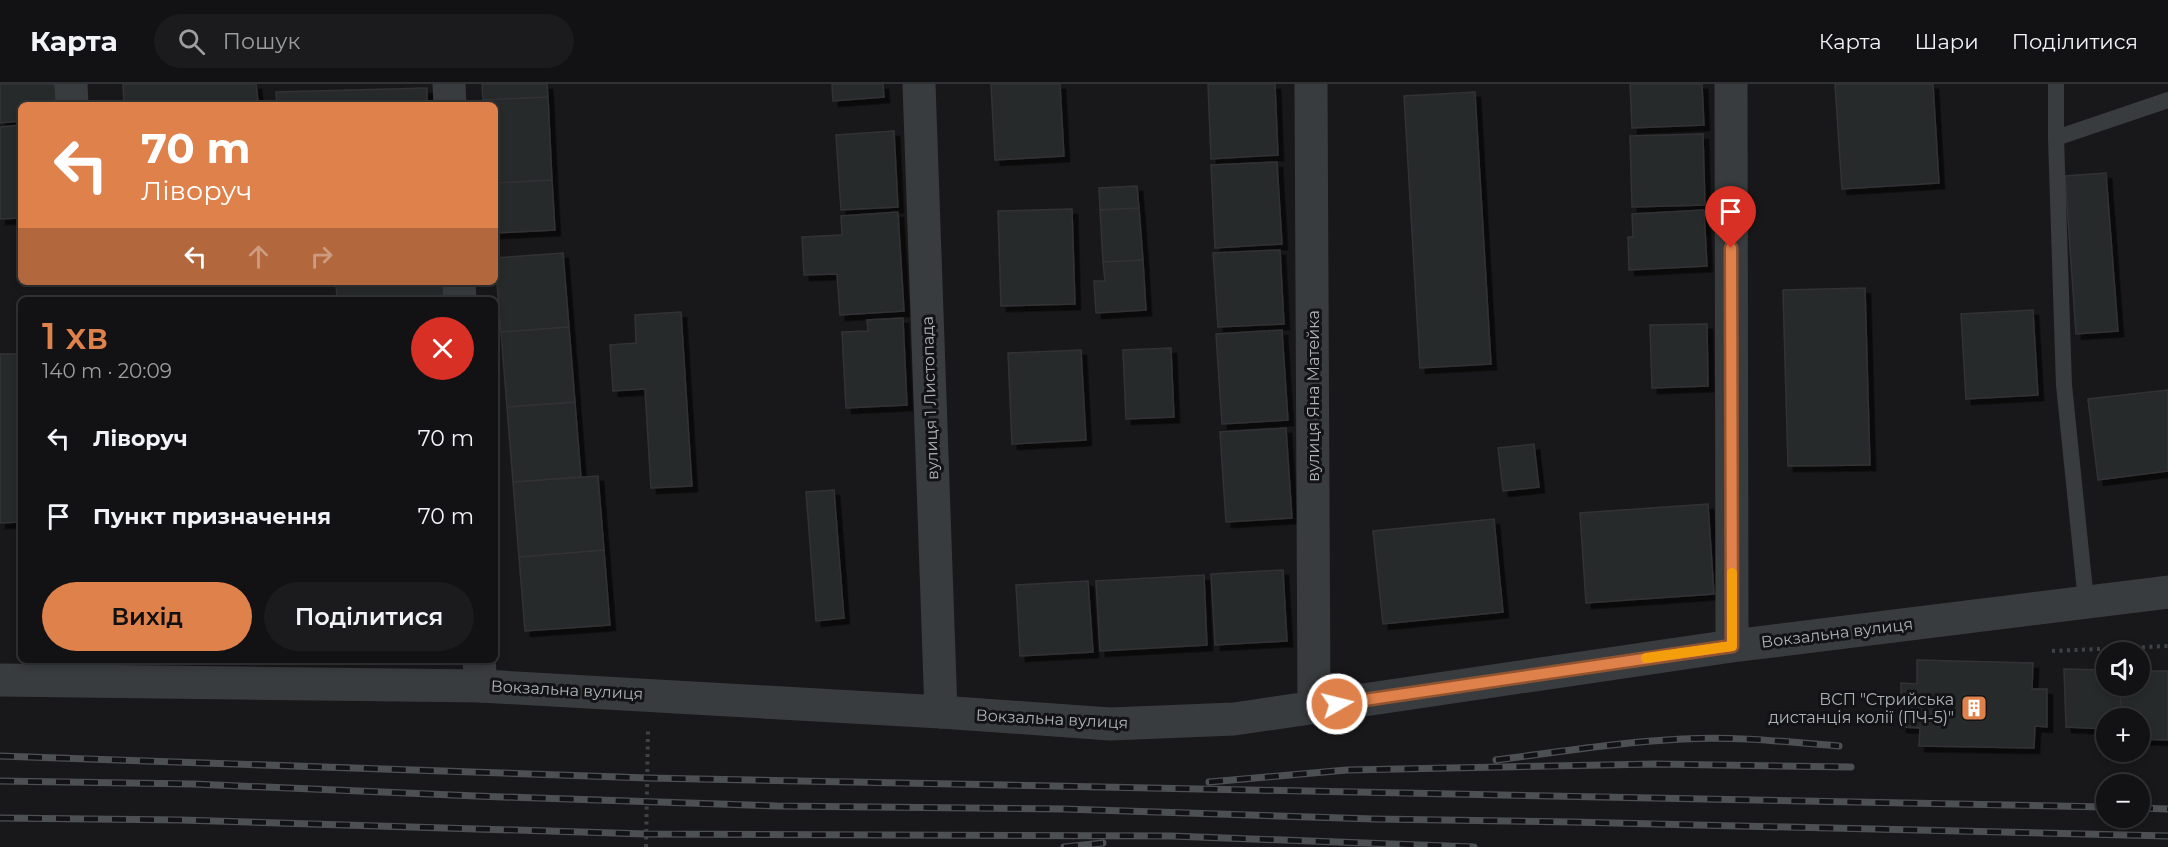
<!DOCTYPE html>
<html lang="uk">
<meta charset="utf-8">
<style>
body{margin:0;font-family:Montserrat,sans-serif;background:#1b1b1d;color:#f1f3f6;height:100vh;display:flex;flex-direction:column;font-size:22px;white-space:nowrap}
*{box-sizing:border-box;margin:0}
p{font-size:20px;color:#9c9ea0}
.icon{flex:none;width:33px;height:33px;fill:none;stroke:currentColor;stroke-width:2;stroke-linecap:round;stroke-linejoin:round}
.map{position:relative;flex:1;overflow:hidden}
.drawer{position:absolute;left:18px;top:213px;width:480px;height:366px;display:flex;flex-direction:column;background:#121214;border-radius:9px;box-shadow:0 3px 9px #0003,0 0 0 2px #313234}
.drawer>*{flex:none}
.top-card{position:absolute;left:18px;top:18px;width:480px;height:183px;border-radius:9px;box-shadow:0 3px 9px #0003,0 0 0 2px #313234;background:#df814b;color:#fff;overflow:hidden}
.controls{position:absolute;left:2096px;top:558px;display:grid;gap:12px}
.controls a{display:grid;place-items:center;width:54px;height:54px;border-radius:50%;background:#121214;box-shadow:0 3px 9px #0003,0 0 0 2px #313234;font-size:30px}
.pin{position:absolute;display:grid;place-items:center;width:51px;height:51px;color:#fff;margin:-62px -26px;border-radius:50% 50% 50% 0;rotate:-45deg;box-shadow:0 0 6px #0007}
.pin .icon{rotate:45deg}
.me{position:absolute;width:66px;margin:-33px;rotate:82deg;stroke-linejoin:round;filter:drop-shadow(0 0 4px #0008)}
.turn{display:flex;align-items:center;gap:21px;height:126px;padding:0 24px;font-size:27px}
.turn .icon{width:78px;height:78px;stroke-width:2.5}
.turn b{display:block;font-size:42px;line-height:51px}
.lanes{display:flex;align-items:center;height:57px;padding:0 24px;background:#0003;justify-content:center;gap:30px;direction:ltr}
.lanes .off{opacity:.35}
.round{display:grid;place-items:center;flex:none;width:63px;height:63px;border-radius:32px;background:#1b1b1d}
.overview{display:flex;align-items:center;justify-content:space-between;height:102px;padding:0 24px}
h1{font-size:36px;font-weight:600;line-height:45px;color:#df814b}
.cta{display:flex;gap:12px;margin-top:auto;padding:12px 24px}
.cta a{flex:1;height:69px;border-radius:36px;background:#df814b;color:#111;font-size:24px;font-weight:600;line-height:69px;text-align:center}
.cta a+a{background:#1b1b1d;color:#f1f3f6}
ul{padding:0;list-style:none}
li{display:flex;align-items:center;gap:18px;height:78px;padding:0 24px}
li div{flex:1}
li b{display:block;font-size:22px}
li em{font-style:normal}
header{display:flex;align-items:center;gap:36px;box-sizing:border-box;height:84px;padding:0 30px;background:#121214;border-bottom:2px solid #313234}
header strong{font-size:28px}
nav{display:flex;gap:33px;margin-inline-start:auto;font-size:21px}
.search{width:420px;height:54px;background:#1b1b1d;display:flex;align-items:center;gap:15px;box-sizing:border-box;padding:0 21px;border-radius:33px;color:#9c9ea0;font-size:22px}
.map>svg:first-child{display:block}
.building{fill:#28292b;stroke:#323335;stroke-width:1.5;filter:url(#shadow)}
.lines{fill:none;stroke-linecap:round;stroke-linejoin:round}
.path{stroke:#3f4345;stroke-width:4;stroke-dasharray:3 4.5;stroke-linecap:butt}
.service{stroke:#393c3e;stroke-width:16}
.minor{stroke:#393c3e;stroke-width:33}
.tertiary{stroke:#393c3e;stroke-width:33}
.rail-casing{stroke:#4d5053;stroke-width:7}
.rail{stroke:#131315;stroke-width:4.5;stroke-dasharray:14;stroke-linecap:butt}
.route-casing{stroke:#915431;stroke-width:15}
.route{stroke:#df814b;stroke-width:10}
.slow{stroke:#f59e0b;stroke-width:10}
.labels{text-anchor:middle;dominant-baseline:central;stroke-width:6;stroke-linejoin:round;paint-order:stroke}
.street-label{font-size:16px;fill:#acb3b8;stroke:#131315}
.poi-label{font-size:16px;fill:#acb3b8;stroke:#131315;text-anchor:end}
</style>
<header>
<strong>Карта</strong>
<div class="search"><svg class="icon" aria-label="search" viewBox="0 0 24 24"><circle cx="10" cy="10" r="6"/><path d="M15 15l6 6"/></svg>Пошук</div>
<nav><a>Карта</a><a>Шари</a><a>Поділитися</a></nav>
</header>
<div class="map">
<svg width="2168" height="763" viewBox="0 0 2168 763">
<defs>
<filter id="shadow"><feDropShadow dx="5.5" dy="5.5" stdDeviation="0" flood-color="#0009"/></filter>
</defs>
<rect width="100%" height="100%" fill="#18181a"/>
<path class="building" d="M0 0H55L57 21H21V37L0 39Z
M123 0H256L258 17 205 21H124Z
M482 0H547L548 13 483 16Z
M832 0H883L884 13 833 17Z
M991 0H1060L1064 72 995 76Z
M1208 0H1275L1278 71 1211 75Z
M1630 0H1702L1704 41 1632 44Z
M1835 0H1933L1939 99 1842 105Z
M427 4V21H277L276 8Z
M1475 8 1491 280 1420 284 1404 12Z
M548 13 552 96 495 99V21H483V16Z
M21 41V134L0 135V43Z
M894 47 898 123 841 126 836 51Z
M1703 50 1705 121 1632 123 1630 52Z
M1277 78 1282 160 1215 164 1211 81Z
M2106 89 2118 247 2076 250 2065 92Z
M552 96 555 146 495 149V99Z
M1137 102 1139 124 1100 126 1099 104Z
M1139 124 1143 176 1103 178 1100 126Z
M1072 125 1075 220 1001 222 998 127Z
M1704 126 1707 182 1629 186 1628 153H1633L1632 130Z
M898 128 904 227 840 231 837 190 804 191 802 153 842 151 841 132Z
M1280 166 1284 240 1218 243 1213 169Z
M563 169 569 243 501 248 495 174Z
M1143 176 1146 226 1096 229 1094 197H1105L1103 178Z
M336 198H446L447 216H337Z
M1865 204 1870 381 1788 382 1783 206Z
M265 213V216H157Z
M2033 226 2038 311 1966 315 1961 230Z
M681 228 692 402 651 404 645 305 613 307 610 261 636 259 635 231Z
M903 234 907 321 846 324 842 248 868 247 867 236Z
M1707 240 1708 302 1652 304 1650 241Z
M569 243 575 318 507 323 501 248Z
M1282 246 1288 336 1222 340 1216 250Z
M1171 264 1174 333 1126 335 1123 266Z
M1081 266 1086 356 1012 360 1008 269Z
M0 270H21V438L0 439Z
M2168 306V387L2098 396 2088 315Z
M575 318 581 393 513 398 507 323Z
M1286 344 1292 434 1226 438 1220 348Z
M1534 360 1539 403 1503 407 1498 364Z
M598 392 604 466 519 473 513 398Z
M834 406 844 534 816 537 806 408Z
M1708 420 1714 510 1586 519 1580 429Z
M1494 435 1503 528 1383 540 1373 447Z
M604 466 610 541 525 547 519 473Z
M1283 486 1287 557 1215 561 1211 490Z
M1204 491 1207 561 1100 567 1096 497Z
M1088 497 1093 568 1020 572 1016 501Z
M1917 576 2033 579 2032 605H2047V643L2035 642 2034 664 1919 662 1920 644 1901 643V599L1917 600Z
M2064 585 2106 586V602H2121L2120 634H2106V645L2066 643Z
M2139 587H2168V656L2139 655V634H2120L2121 602H2139Z"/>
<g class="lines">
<path class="path" d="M2052 567 2168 562
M646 763 648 647"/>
<path class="service" d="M2056 0V54L2064 301 2086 517
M2056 54 2168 16"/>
<path class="minor" d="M71 0 72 21
M449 0 450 21
M919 0 941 628
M1311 0 1314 623
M459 198 460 216
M479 576 481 602"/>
<path class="tertiary" d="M1731 0 1732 562
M0 596 481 602 941 628 1110 640 1234 635 1732 562 2168 508"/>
<defs>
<path id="rail" d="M0 672 648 694 2106 723
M1496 676C1558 668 1620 658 1683 655 1735 652 1788 658 1839 662
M0 697 193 700 476 712 777 722 1064 725 1374 735 1572 738 2168 752
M1209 698 1347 686 1656 680 1851 683
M2139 724 2168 725
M0 734 181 736 646 750 1171 752 1474 763
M1064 763 1103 759"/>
</defs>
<use href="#rail" class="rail-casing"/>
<use href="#rail" class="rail"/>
</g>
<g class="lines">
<defs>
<path id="route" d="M1337 620 1732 562 1731 164"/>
</defs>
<use href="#route" class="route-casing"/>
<use href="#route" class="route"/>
<path class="slow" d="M1646 574 1732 562V489"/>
</g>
<defs>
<symbol id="building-square" viewBox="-11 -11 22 22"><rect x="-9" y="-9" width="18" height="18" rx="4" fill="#df814b" stroke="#131315"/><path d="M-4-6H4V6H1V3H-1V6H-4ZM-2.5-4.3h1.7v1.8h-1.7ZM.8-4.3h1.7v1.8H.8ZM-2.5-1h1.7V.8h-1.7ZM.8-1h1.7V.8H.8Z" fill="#fff"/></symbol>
</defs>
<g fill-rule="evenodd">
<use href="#building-square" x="1959" y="609" width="30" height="30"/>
</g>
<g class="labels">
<g class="street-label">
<text transform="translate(1313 312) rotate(-90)">вулиця Яна Матейка</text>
<text transform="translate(930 314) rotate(-92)">вулиця 1 Листопада</text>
<text transform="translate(1837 549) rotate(-7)">Вокзальна вулиця</text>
<text transform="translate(567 606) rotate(3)">Вокзальна вулиця</text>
<text transform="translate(1052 635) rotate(3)">Вокзальна вулиця</text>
</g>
<g class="poi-label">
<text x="1954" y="615">ВСП "Стрийська<tspan x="1954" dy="18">дистанція колії (ПЧ-5)"</tspan></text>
</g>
</g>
</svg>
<div class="controls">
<a><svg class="icon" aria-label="sound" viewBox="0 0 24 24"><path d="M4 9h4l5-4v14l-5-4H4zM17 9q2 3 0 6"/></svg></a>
<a>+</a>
<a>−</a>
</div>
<div class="pin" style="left:1731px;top:164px;background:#d93025"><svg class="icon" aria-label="arrive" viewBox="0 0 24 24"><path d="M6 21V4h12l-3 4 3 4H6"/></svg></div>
<svg class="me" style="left:1337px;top:620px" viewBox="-20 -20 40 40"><circle r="17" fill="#df814b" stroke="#fff" stroke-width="3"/><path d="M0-11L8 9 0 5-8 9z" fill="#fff"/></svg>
<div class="top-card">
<div class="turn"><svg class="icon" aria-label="left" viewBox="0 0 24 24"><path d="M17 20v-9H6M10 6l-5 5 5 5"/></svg><div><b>70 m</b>Ліворуч</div></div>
<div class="lanes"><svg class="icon" aria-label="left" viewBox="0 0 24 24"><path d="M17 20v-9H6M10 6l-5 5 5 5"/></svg><svg class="icon off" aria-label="ahead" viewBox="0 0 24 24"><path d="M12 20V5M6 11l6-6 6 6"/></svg><svg class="icon off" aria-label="right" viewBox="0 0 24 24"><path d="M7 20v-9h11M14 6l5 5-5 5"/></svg></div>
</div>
<section class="drawer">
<div class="overview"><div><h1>1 хв</h1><p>140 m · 20:09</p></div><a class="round" style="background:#d93025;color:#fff"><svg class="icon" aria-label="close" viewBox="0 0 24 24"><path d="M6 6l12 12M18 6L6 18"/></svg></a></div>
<ul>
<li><svg class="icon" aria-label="left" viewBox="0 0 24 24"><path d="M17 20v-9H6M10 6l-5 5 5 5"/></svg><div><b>Ліворуч</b></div><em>70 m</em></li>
<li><svg class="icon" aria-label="arrive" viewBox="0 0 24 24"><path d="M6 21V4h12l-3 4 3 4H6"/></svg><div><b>Пункт призначення</b></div><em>70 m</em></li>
</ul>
<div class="cta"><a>Вихід</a><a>Поділитися</a></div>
</section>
</div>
